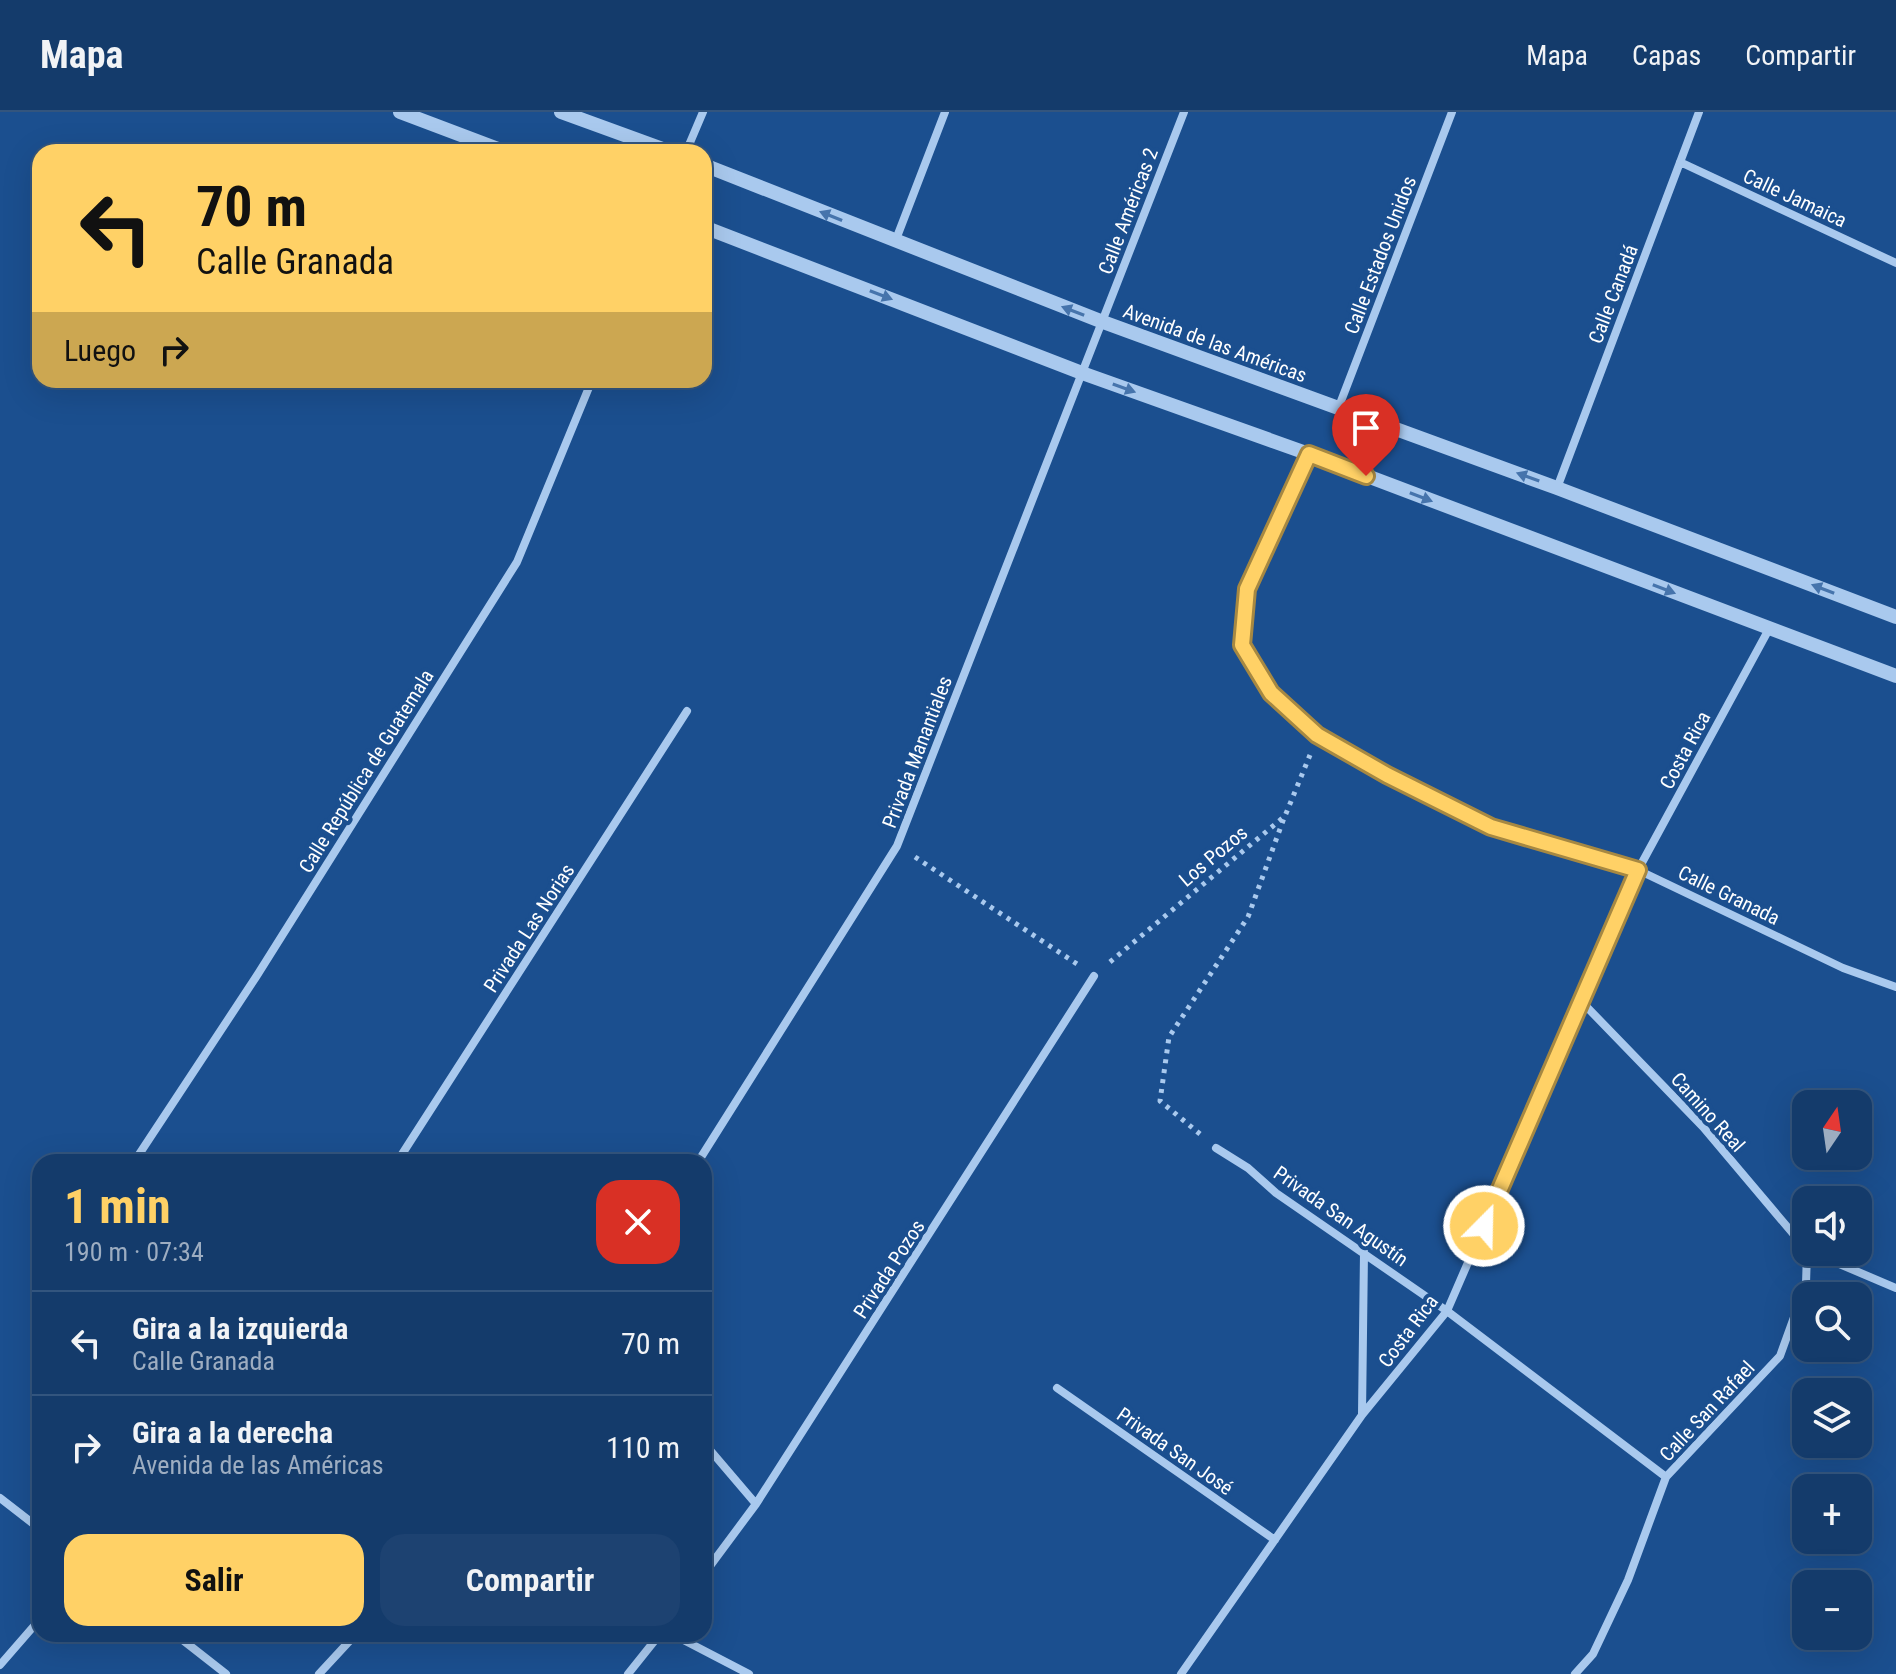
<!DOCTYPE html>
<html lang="es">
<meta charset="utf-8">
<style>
body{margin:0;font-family:"Roboto Condensed",sans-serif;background:#1d4271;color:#f1f3f6;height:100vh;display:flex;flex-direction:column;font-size:30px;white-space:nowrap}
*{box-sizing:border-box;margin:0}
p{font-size:26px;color:#9dadc1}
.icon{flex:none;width:44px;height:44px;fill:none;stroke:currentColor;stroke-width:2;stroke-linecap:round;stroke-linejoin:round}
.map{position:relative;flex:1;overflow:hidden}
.panel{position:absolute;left:32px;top:1042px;width:680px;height:488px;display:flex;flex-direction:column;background:#143b6b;border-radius:24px;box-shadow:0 8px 32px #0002,0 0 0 2px #33557e}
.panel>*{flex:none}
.top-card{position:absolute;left:32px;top:32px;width:680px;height:244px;border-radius:24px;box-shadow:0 8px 32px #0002,0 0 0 2px #33557e;background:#ffd166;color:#111;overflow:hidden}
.needle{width:52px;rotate:13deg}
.controls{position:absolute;left:1792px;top:978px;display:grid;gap:16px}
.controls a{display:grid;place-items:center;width:80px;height:80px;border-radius:16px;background:#143b6b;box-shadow:0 8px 32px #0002,0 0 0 2px #33557e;font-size:40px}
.pin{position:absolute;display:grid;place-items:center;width:68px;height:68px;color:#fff;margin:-82px -34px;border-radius:50% 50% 50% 0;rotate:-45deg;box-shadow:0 0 8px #0007}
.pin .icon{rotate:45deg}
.me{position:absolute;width:88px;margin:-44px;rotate:23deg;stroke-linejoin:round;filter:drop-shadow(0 0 6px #0008)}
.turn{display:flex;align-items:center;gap:28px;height:168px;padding:0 32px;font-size:36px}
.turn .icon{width:104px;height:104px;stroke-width:2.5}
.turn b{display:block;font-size:56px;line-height:68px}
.then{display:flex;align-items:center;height:76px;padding:0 32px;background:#0003;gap:16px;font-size:30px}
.round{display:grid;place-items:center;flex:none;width:84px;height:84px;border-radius:24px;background:#1d4271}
.headline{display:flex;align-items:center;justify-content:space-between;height:136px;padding:0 32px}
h1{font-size:48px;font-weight:700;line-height:60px;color:#ffd166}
.action{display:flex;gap:16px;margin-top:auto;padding:16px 32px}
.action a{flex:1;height:92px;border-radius:24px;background:#ffd166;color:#111;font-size:32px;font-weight:700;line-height:92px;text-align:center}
.action a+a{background:#1d4271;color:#f1f3f6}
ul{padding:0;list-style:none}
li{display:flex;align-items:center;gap:24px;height:104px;padding:0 32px;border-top:2px solid #33557e}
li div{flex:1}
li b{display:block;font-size:30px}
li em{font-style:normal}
header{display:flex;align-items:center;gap:48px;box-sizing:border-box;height:112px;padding:0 40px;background:#143b6b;border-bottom:2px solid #33557e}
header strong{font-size:38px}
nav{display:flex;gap:44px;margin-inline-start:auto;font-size:28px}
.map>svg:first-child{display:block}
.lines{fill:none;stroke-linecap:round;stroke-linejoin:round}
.path{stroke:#a9c9ee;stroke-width:5;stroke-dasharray:4 6;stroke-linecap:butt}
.minor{stroke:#a9c9ee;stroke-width:8}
.tertiary{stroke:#a9c9ee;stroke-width:14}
.oneway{fill:#4674ac}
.route-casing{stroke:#a68842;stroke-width:20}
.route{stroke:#ffd166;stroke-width:14}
.labels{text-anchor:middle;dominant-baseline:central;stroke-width:8;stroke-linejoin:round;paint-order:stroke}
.street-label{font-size:20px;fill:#fff;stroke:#1b4f8f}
</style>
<header>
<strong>Mapa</strong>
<nav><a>Mapa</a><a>Capas</a><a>Compartir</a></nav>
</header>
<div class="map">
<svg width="1896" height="1562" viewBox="0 0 1896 1562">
<rect width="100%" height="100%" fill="#1b4f8f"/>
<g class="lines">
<path class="path" d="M915 745 1077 852
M1110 850 1285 704 1310 643
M1200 1022 1160 989 1169 925 1248 805 1284 706"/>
<path class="minor" d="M686 40 703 0
M1680 50 1896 151
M895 130 945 0
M1338 297 1452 0
M1309 342 1247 477 1242 533 1271 581 1317 623 1387 663 1491 715 1638 758 1843 856 1896 875
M1557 376 1699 0
M1581 889 1703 1015 1806 1137
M1216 1036 1248 1056 1276 1081 1447 1199 1666 1365
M134 1050 256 865 517 450 592 268
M397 1050 687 599
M698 1050 897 734 1184 0
M1811 1140 1896 1176
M1057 1276 1275 1428
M1362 1302 1364 1140
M704 1331 756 1392
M0 1386 40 1417
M704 1462 756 1392 1094 864
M175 1522 226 1562
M672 1522 749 1562
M0 1553 40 1507
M319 1562 356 1522
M628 1562 660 1522
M1181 1562 1362 1303 1447 1199 1638 758 1769 517
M1575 1562 1593 1542 1628 1468 1666 1365 1780 1244 1806 1172 1807 1140"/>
<path class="tertiary" d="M400 0 506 40
M561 0 671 40
M704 53 1103 210 1557 376 1896 505
M704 115 1082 261 1309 342 1896 564"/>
</g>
<defs><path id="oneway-solid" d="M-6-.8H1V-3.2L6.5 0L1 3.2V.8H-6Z" transform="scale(2)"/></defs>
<g class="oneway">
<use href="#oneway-solid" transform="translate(831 104) rotate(-158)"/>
<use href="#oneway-solid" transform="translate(881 183) rotate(21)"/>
<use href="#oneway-solid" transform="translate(1073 199) rotate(-159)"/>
<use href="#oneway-solid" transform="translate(1124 276) rotate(20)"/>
<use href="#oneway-solid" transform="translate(1528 365) rotate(-160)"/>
<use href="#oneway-solid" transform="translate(1421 385) rotate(21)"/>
<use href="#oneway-solid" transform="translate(1664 477) rotate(21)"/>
<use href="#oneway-solid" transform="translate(1823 477) rotate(-159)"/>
</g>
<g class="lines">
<defs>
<path id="route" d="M1366 364 1309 342 1247 477 1242 533 1271 581 1317 623 1387 663 1491 715 1638 758 1484 1114"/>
</defs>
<use href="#route" class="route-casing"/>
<use href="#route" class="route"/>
</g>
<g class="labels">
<g class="street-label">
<text transform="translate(1795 86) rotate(25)">Calle Jamaica</text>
<text transform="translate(1128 99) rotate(-69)">Calle Américas 2</text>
<text transform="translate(1380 143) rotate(-69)">Calle Estados Unidos</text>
<text transform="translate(1613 182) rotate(-69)">Calle Canadá</text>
<text transform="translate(1215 231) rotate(20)">Avenida de las Américas</text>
<text transform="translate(1685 638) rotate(-62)">Costa Rica</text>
<text transform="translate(917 640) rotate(-69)">Privada Manantiales</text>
<text transform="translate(366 659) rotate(-58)">Calle República de Guatemala</text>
<text transform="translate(1213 744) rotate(-40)">Los Pozos</text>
<text transform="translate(1729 783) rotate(26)">Calle Granada</text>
<text transform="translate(529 816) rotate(-57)">Privada Las Norias</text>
<text transform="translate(1708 1000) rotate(48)">Camino Real</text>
<text transform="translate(1341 1104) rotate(35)">Privada San Agustín</text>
<text transform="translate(889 1157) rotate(-57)">Privada Pozos</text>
<text transform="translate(1408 1219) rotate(-53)">Costa Rica</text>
<text transform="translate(1707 1299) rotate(-47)">Calle San Rafael</text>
<text transform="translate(1175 1339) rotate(35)">Privada San José</text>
</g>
</g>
</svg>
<div class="controls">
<a><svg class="needle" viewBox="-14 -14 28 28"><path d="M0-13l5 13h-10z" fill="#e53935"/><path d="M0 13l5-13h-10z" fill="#9dadc1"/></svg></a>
<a><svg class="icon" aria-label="sound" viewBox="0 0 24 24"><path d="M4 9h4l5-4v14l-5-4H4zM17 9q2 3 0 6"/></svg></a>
<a><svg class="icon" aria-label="search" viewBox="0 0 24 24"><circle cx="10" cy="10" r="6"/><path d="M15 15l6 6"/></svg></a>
<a><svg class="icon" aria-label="layers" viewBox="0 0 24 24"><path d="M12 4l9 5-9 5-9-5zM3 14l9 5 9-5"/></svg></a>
<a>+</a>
<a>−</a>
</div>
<div class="pin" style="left:1366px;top:364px;background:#d93025"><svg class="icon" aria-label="arrive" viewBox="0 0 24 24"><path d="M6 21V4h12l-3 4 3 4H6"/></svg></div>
<svg class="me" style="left:1484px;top:1114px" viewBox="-20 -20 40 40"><circle r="17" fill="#ffd166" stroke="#fff" stroke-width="3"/><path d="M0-11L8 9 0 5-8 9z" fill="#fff"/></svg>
<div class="top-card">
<div class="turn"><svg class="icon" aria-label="left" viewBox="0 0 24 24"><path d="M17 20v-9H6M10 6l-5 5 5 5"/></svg><div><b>70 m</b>Calle Granada</div></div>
<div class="then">Luego<svg class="icon" aria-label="right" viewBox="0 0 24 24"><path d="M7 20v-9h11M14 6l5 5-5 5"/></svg></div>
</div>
<section class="panel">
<div class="headline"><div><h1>1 min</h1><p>190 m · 07:34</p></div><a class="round" style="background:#d93025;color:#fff"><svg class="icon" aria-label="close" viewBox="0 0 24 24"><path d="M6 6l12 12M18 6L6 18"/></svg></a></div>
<ul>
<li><svg class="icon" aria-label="left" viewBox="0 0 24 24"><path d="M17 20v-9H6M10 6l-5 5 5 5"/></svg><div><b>Gira a la izquierda</b><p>Calle Granada</p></div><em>70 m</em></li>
<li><svg class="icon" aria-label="right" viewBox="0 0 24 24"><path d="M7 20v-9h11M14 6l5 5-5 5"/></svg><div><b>Gira a la derecha</b><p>Avenida de las Américas</p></div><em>110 m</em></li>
</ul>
<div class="action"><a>Salir</a><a>Compartir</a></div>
</section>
</div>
